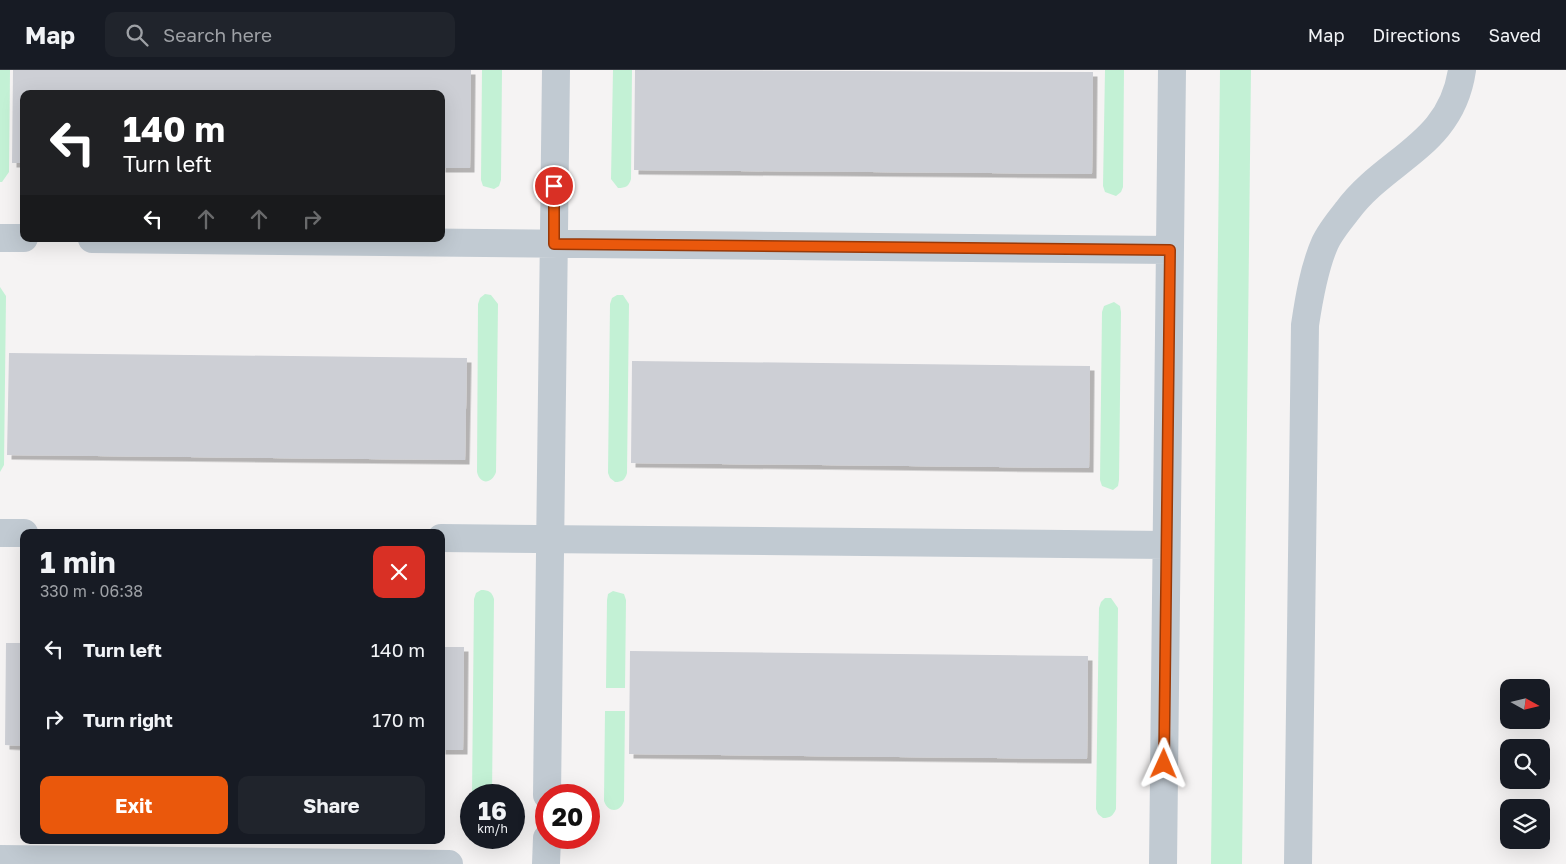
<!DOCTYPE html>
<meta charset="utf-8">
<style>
body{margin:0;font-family:"Golos Text",sans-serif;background:#20242c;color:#f1f3f6;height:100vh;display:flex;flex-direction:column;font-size:19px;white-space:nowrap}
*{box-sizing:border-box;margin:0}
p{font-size:16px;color:#9ea1a6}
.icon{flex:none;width:28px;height:28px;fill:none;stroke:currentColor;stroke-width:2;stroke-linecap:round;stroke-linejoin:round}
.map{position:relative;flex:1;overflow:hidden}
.drawer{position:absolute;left:20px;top:459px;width:425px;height:315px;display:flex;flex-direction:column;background:#171b24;border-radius:10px;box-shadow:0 5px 20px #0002}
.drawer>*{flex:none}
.banner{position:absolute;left:20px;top:20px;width:425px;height:152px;border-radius:10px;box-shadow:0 5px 20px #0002;background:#202124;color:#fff;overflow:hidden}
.needle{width:32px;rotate:98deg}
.fabs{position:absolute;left:1500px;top:609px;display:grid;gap:10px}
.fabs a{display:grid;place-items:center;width:50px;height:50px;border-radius:10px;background:#171b24;box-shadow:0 5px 20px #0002;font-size:25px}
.speed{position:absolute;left:460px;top:714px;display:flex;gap:10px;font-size:25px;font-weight:700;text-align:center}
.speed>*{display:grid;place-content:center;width:65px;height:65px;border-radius:50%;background:#171b24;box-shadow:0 5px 20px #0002;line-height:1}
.speed small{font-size:12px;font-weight:400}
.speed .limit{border:8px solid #d22;background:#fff;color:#111}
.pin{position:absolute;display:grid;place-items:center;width:42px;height:42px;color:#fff;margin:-21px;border:2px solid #fff;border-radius:50%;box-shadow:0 1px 5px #0007}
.me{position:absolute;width:55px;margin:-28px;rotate:1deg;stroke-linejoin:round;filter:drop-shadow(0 0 4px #0008)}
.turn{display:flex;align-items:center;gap:18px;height:105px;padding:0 20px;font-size:22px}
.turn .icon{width:65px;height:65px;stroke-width:2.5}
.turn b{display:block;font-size:35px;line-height:42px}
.lanes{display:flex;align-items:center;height:48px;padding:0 20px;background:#0003;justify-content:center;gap:25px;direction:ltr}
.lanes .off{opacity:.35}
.round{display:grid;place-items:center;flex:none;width:52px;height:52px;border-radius:10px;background:#20242c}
.summary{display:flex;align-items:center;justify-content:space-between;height:85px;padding:0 20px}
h1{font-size:30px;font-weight:700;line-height:38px}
.button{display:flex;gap:10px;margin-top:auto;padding:10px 20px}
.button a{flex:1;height:58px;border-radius:10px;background:#ea580c;color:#fff;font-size:20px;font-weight:700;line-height:58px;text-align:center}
.button a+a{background:#20242c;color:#f1f3f6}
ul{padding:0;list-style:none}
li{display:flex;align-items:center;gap:15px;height:70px;padding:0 20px}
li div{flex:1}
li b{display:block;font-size:19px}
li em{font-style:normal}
header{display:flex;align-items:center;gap:30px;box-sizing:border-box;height:70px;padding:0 25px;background:#171b24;border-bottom:1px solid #363941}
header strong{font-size:24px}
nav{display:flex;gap:28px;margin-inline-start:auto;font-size:18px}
.search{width:350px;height:45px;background:#20242c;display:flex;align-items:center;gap:12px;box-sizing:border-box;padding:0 18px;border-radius:10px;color:#9ea1a6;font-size:19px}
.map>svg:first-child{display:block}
.green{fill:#c3f1d5}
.building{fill:#cdcfd5;filter:url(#shadow)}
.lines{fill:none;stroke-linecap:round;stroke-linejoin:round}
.minor{stroke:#c1cad2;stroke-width:28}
.route-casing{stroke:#983908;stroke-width:12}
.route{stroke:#ea580c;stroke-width:9}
</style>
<header>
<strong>Map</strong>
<div class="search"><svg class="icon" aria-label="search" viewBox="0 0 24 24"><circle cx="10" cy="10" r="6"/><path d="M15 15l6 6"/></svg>Search here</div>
<nav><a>Map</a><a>Directions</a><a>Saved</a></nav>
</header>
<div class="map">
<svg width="1566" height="794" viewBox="0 0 1566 794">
<defs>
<filter id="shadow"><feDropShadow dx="4.5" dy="4.5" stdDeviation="0" flood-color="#0004"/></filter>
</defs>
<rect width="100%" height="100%" fill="#f5f3f3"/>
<path class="green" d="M0 0H10L9 102 2 112H0Z
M482 0H502L501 110 499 116 494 119 483 116 481 110Z
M613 0H632L631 109C629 116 626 118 618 118L611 109Z
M1105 0H1124L1123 117 1121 122 1116 126 1105 122 1103 116Z
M1220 0H1251L1242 794H1211Z
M0 217 6 226 4 395 0 402Z
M485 224 491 225 498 234 496 402C492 414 480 415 477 402L478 234 480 228Z
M617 225H623L629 234 627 403C625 410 622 412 615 412L610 408 608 403 610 234 612 228Z
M1114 232 1120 236 1121 242 1119 410 1118 416 1113 420 1102 416 1100 410 1102 242 1104 236Z
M481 520C489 520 492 522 494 529L492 725H472L474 529 476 523Z
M613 521 624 524 626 530 625 618H606L607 530 608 524Z
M1105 528H1111L1118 538 1116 739C1113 746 1110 748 1103 748L1098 744 1096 739 1099 538 1101 532Z
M605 641H625L624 731C620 743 608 743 604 731Z"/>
<path class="building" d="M13 0H471L470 98H441V24H24V93H12Z
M635 0 1093 2 1092 104 634 100Z
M9 283 467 288 465 390 7 385Z
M632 291 1090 296 1089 398 631 393Z
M6 573H24V676L5 675Z
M441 577H464L463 680H441Z
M630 581 1088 586 1087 689 629 684Z"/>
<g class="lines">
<path class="minor" d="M0 168H24
M92 169 1170 180
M0 463H24
M441 468 1166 475
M547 725 556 0
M0 789 449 794
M546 794 547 768
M1163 794 1172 0
M1298 794 1305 255C1309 228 1314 198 1325 173 1330 162 1339 151 1347 141 1386 88 1451 76 1462 0"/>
</g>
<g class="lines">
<defs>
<path id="route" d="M554 116V174L1170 180 1164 694"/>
</defs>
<use href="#route" class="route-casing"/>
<use href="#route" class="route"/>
</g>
</svg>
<div class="fabs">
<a><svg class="needle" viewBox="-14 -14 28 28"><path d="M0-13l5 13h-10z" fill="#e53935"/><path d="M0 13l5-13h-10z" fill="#9ea1a6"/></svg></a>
<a><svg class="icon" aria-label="search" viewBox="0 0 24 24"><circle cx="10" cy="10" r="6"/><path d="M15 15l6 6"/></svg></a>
<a><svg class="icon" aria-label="layers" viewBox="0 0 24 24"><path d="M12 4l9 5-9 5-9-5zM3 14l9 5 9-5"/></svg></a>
</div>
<div class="speed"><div>16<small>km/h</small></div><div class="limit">20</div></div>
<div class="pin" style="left:554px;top:116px;background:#d93025"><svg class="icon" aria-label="arrive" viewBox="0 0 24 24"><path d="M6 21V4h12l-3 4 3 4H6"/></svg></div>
<svg class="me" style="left:1164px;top:694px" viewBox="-20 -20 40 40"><path d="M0-17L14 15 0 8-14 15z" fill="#ea580c" stroke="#fff" stroke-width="4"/></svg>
<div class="banner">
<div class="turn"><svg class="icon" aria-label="left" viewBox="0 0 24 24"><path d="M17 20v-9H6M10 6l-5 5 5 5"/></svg><div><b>140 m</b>Turn left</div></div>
<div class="lanes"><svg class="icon" aria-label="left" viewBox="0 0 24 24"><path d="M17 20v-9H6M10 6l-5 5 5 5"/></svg><svg class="icon off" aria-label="ahead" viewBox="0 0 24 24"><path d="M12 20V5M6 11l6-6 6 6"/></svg><svg class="icon off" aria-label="ahead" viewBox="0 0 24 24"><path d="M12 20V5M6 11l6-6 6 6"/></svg><svg class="icon off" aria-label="right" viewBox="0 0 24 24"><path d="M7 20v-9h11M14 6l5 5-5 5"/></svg></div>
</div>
<section class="drawer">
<div class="summary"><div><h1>1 min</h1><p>330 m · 06:38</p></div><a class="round" style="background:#d93025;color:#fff"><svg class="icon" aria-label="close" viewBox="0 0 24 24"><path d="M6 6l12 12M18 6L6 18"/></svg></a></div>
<ul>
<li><svg class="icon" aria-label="left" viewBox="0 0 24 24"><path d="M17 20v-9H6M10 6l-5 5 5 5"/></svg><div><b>Turn left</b></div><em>140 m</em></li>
<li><svg class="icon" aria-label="right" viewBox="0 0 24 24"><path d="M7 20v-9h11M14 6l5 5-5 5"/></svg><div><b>Turn right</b></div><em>170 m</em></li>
</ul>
<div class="button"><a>Exit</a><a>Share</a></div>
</section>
</div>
